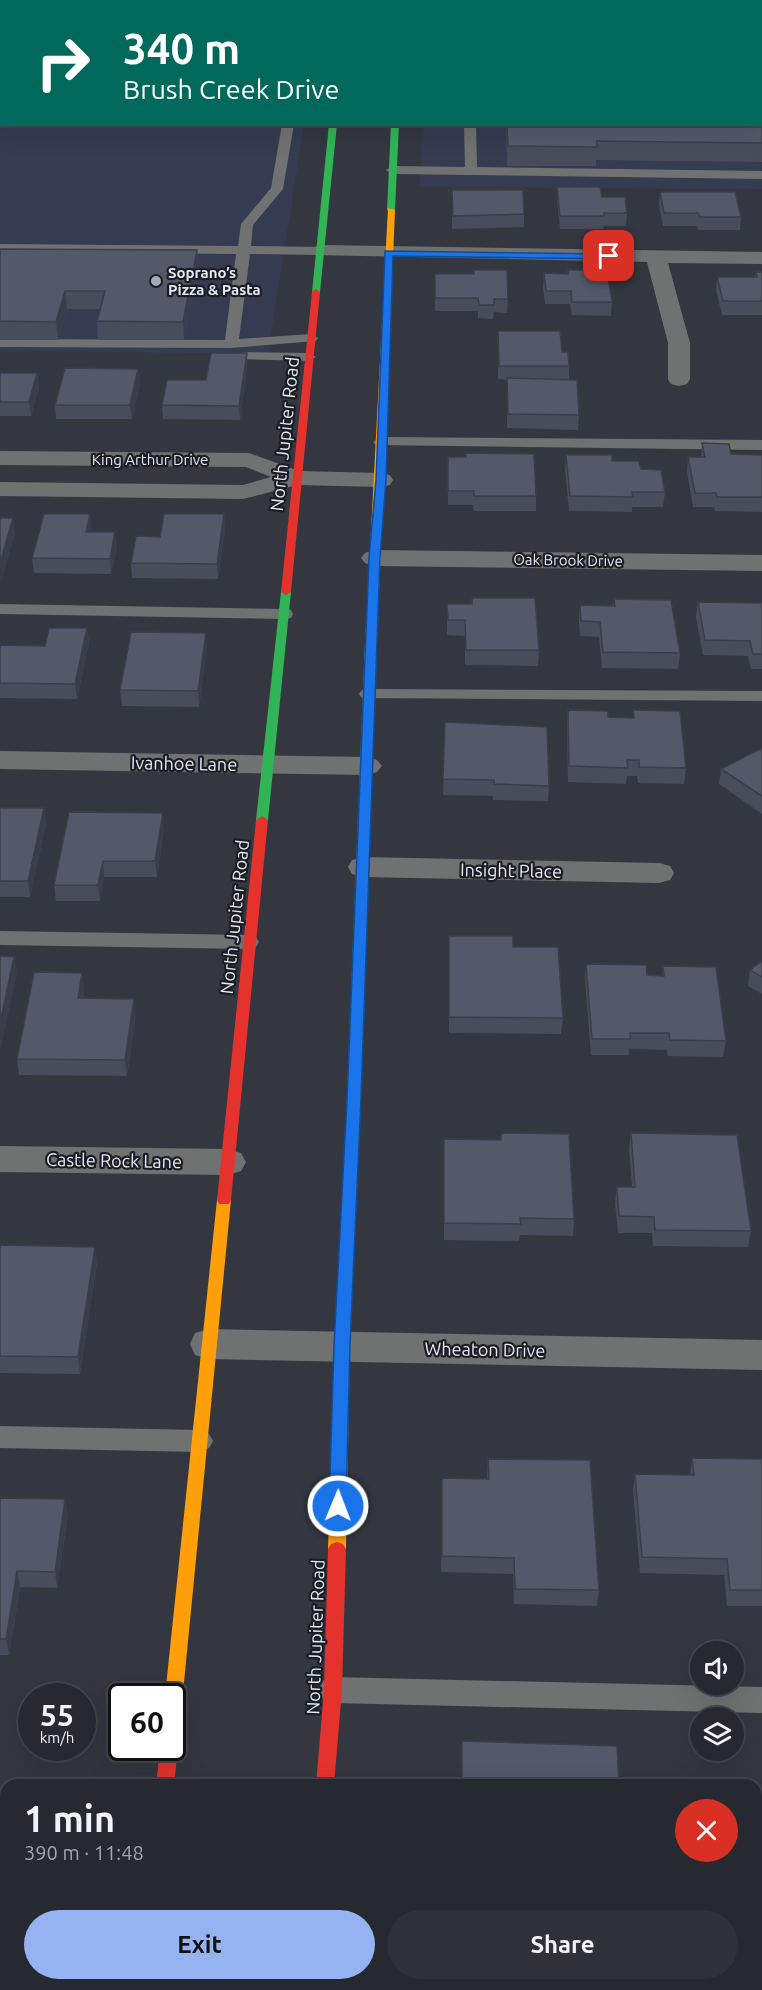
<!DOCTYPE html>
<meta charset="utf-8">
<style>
body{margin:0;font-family:Ubuntu,sans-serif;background:#2f3138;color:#f1f3f6;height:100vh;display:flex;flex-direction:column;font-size:22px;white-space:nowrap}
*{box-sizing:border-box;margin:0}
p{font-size:20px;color:#a4a6ab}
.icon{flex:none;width:33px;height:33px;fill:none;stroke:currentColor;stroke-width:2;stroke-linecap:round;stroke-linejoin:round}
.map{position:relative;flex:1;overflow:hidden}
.panel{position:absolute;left:0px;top:1779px;width:762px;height:212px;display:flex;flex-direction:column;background:#272930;border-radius:18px 18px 0 0;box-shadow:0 6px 24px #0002,0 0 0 2px #43454c}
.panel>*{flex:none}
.banner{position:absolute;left:0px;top:0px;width:762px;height:126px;box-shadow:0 6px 24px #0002,0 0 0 2px #43454c;background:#00695c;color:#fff;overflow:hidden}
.controls{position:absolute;left:690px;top:1641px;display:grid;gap:12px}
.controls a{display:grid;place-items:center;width:54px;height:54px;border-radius:50%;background:#272930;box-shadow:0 6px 24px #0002,0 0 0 2px #43454c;font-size:30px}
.speed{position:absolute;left:18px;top:1683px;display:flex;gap:12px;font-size:30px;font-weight:700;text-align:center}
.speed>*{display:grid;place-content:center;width:78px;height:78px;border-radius:50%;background:#272930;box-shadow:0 6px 24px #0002,0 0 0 2px #43454c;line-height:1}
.speed small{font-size:15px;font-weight:400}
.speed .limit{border:3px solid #111;border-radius:9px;background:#fff;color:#111}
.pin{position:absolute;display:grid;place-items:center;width:51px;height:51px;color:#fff;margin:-26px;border-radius:12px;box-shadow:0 3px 9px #0006}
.me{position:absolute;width:66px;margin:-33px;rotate:1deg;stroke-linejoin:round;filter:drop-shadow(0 0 4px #0008)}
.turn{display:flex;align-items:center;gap:21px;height:126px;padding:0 24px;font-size:27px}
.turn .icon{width:78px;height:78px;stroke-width:2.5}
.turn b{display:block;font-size:42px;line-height:51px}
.round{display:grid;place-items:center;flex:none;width:63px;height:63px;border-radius:32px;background:#2f3138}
.headline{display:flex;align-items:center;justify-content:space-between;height:102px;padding:0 24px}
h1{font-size:36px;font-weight:700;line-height:45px}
.primary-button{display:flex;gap:12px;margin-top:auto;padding:12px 24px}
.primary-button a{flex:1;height:69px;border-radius:36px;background:#95b2f1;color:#111;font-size:24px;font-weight:700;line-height:69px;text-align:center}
.primary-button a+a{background:#2f3138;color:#f1f3f6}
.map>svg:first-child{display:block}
.built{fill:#353b50}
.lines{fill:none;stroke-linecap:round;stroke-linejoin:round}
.lane{fill:#707271;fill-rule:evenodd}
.street{fill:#707271;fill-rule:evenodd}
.fast{fill:#30b455;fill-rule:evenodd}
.slow{fill:#ff9f0a;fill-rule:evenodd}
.jam{fill:#e5322d;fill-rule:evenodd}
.wall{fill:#484d5b}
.shaded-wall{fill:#3b3e4a}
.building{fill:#54596a;stroke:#3b3e4a;stroke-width:1.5}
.route{fill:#1a73e8;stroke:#114b97;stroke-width:1.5}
.poi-dot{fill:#a6aab4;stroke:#1a1d24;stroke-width:2}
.labels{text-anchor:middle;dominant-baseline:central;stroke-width:4.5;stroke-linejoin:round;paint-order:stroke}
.far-poi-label{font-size:15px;font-weight:bold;fill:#e4e8f2;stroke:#1a1d24;text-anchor:start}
.far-street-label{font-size:15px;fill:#e4e8f2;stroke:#1a1d24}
.street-label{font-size:18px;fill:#e4e8f2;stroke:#1a1d24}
</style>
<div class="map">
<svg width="762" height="1990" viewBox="0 0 762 1990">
<rect width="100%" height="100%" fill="#343740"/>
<path class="built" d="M0 0H302L2 2V124L304 125 268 354 0 351Z
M440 0H762V18L760 2H439Z
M761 34 762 189 420 187 422 125 760 124Z"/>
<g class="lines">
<path class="lane" d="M41 0H51V2H41Z
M177 0H187L176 2Z
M277 0H287V2H277Z
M531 0H541V2H531Z
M718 0H728V2H718Z
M760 10H762V16H760Z
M760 62H762V72H760Z
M0 69H2L0 76Z
M0 87H2L0 97Z
M282 124H294L283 189 253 225 251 246 321 247 328 251 321 255 250 254 239 339 311 334 318 338 316 341 231 348 0 347V339L225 340 236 254 0 252V244L238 246 241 224 271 188Z
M464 124H476L477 167 762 171V179L392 174 386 170 392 166 465 167Z
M244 352 309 353 316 357 309 361 239 359 237 356 239 353Z
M381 437 762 440V450L376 445 373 442Z
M0 604 285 609 291 610 293 614 291 618 285 619 0 614Z
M368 689 762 691V701L362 698 359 694 362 690Z
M0 931 249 935 256 937 259 942 256 947 249 949 0 945Z
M0 1426 200 1430 209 1434 213 1441 209 1448 200 1452 0 1448Z
M333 1677 762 1687V1713L333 1703 323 1699 319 1690 323 1681Z"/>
<path class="street" d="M321 245 762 252V264L668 263 690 343V379L687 384 679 386 671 384 668 379V343L647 262 314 255 311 251 314 247Z
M0 451 249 453 299 471 381 473 390 475 393 480 390 485 381 487 297 485 243 499 0 496V482L243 485 271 477 246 467 0 465Z
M374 550 762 555V571L374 566 365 563 361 558 365 553Z
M0 751 367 757 377 760 382 766 377 772 367 775 0 769Z
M363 857 659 863 670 866 674 873 670 880 659 883 363 877 352 874 348 867 352 860Z
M0 1146 228 1149 241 1153 246 1162 241 1171 228 1175 0 1172Z
M209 1329 762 1340V1370L209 1359 195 1355 190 1344 195 1333Z
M0 1809H6V1853H0Z"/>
<path class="fast" d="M329 124H337L320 292 316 295 312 292Z
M391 124H399L395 210 391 212 387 210Z
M286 589 291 592 268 820 262 824 256 820 281 592Z
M370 661 376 664 359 1146 357 1150H347L345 1146 364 664Z
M134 1984H154V1990H134Z"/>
<path class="slow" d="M388 208 395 210 376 664 370 667 364 664Z
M352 1141 357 1142 359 1146 350 1345 346 1549 343 1554 337 1556 331 1554 328 1549 334 1345 345 1146 347 1142Z
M224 1194 229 1196 231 1200 181 1713 179 1719 172 1721V1696H165L217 1200 219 1196Z
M306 1984H326V1990H306Z"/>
<path class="jam" d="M345 0H351L344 2Z
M400 0H406V2H400Z
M316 289 320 292 291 592 286 595 281 592 312 292Z
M262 816 268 820 231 1200 229 1204H219L217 1200 256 820Z
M337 1542 343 1544 346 1549 342 1690 334 1785H316L324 1690 328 1549 331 1544Z
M172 1741 178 1748 174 1785H156L160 1748H172Z"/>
</g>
<path class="wall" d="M762 110V162L596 160V166H507L506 124H760Z
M557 187 602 197 627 213 626 226H604L603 229H560L557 199Z
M452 190 524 214V227L452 229Z
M660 192 741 217 740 230H698L697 226H663L659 205Z
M0 249 197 250 198 268 184 340H98L97 321 100 309H67L58 340H0Z
M568 270 612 302 611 316 572 315 570 304H545L543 287 544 273 567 274Z
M756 272H762V315H722L716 290 717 277H755Z
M435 274 508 299 507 313 494 312 493 319 478 318V311H435Z
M498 331 562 352 569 366V379L579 415 578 430 507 428V380L498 379Z
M247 367 240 420 163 419 162 405 206 380Z
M138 369 140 383 132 419H56L55 405Z
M0 373H37L39 387 31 416H0Z
M702 443 731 454 762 455V512L715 511 714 507H693L687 471 688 457H701Z
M566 455 612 461 641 469 665 492 663 507H632V512L569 511 565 469Z
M448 457 536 496V511H474L473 505H448Z
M224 514 225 529 218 579 132 578 131 563 160 537Z
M92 529 91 532 117 547 111 574 34 573 32 558Z
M614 599 680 653 678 669 602 668 599 637 580 636 579 620 580 605 613 606Z
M698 602 762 603V669H751L748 656 703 655 696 617Z
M447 604 539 650 538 666 465 665V636L447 635Z
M87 628 89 643 77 699 0 698V645L45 646Z
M207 648 199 707 122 706 120 690Z
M568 710 608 717 633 718V710L686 768 684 784 638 783 637 776H627L626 784 568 782 567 725Z
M445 722 549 786 548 801 493 800V796L443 795Z
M762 748V814L719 784 721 769Z
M0 808H44L46 824 30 897H0Z
M164 829 157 877H104L100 901H56L54 885Z
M449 936 513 947 563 1018 561 1034 449 1033Z
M762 961V994L748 986 750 970Z
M586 964 647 975 662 976 663 966 726 1041 723 1057 668 1056 667 1050 629 1049V1055H591L585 980Z
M82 973 84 989 83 999 136 1015 127 1076 19 1075 17 1059Z
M501 1133 574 1219 573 1236 520 1235 519 1241 444 1240V1139L501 1140Z
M631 1133 751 1231 748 1247 653 1246 652 1233H618L615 1203 617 1187H632L629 1149Z
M0 1245 97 1263 80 1374 0 1373Z
M692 1458 762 1459V1606H727L724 1575 640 1573 633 1490 635 1474 690 1475Z
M488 1459 599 1590 597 1606 514 1604 513 1574 441 1572 442 1494 487 1479Z
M0 1498 65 1499 68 1515 57 1588 20 1587 9 1655H0Z
M756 1795H762V1925L756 1924Z"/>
<path class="shaded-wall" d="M197 250 198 268 184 340 183 322Z
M65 291 67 309 58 340 56 322Z
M247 353V367L240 420 239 406Z
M138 369 140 383 132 419 130 405Z
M37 373 39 387 31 416 29 402Z
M90 514 92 529 88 547 86 532Z
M224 514 225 529 218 579 217 564Z
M13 518 15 533 1 583 0 563Z
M115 532 117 547 111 574 110 559Z
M87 628 89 643 77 699 75 684Z
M206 633 207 648 199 707 198 691Z
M44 808 46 824 30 897 28 881Z
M163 813 164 829 157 877 155 861Z
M103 861 104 877 100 901 98 885Z
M14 957 17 973 0 1052V1023Z
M82 973 84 989 80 1015 78 998Z
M134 999 136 1015 127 1076 125 1060Z
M95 1247 97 1263 80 1374 78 1357Z
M65 1499 68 1515 57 1588 55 1572Z
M17 1571 20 1587 9 1655 6 1639Z"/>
<path class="building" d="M87 0H137V2H87Z
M200 0H267V2H200Z
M760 110H762V143L597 141V147L508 146 507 124H760Z
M557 187H600L602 197H625L627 213H604V216H560Z
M452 190H523L524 214 453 216Z
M660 192H735L741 217H700L698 213H664Z
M0 249 197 250 183 322 97 321 105 291H65L56 322 0 321Z
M474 270H507L508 299H494V305H479L478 298H435V274H474Z
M568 270H607L612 302H572L571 291H546L544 273 568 274Z
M756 272H762V301H723L717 277H757Z
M498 331H560L562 352H568L569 366H499Z
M211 353H247L239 406 162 405 167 380H206Z
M65 368 138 369 130 405H55Z
M0 373H37L29 402H0Z
M507 378 577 380 579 415 508 414Z
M702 443 729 444 731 454 762 455V497H717L716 493H695L688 457H705Z
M466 453 534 454 536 496H474V491H448V457H466Z
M566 455H612V461H639L641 469 661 470 665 492H632L633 497 570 496Z
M44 514H90L86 532H115L110 559 32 558Z
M164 514H224L217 564 131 563 136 536 160 537Z
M0 518H13L0 563Z
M472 598H535L539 650H466L465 620H448L447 604H472Z
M614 599 671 600 680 653 603 652 600 622 581 621 580 605 615 606Z
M698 602 762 603V654H753L750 641 705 640Z
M49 628H87L75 684 0 683V645L45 646Z
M131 632 206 633 198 691 120 690Z
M568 710 608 711V717L634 718 633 710 680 711 686 768 639 767V760H627L628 768 569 766Z
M445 722 547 727 549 786 494 784V780L443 779Z
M762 748V796L721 769Z
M0 808H44L28 881H0Z
M69 812 163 813 155 861H103L98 885H54Z
M449 936H513V947H558L563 1018 449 1017Z
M0 956 14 957 0 1023Z
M762 961V977L750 970Z
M586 964 646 965 647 975 664 976 663 966 716 967 726 1041 670 1040 669 1033H630V1039H592Z
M34 972 82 973 78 998 134 999 125 1060 17 1059Z
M501 1133 569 1134 574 1219 520 1218 521 1224 444 1223V1139L501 1140Z
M631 1133 737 1135 751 1231 655 1230 654 1217 619 1216 617 1187H635Z
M0 1245 95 1247 78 1357 0 1356Z
M692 1458 762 1459V1590H730L727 1559 642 1557 635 1474 694 1475Z
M488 1459 590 1460 599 1590 515 1589 514 1558 442 1556V1478L489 1479Z
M0 1498 65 1499 55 1572 17 1571 6 1639H0Z
M462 1741 617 1746 619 1785H462Z
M756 1795H762V1910H756Z"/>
<path class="route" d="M385 251 609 254 614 256 609 259 393 256 386 480 380 558 361 1099 350 1345 346 1506 344 1511 338 1513 332 1511 329 1506 334 1345 347 1099 369 558 376 480Z"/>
<circle class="poi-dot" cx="156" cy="281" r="6"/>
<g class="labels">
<g class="far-poi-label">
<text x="168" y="272">Soprano’s<tspan x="168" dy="17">Pizza &amp; Pasta</tspan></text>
</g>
<g class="far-street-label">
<text x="150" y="459">King Arthur Drive</text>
<text transform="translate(568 560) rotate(1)">Oak Brook Drive</text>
</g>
<g class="street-label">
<text transform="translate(284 434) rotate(-84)">North Jupiter Road</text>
<text transform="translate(184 763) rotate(1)">Ivanhoe Lane</text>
<text transform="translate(511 870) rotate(1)">Insight Place</text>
<text transform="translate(234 917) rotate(-84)">North Jupiter Road</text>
<text transform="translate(114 1160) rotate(1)">Castle Rock Lane</text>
<text transform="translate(485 1349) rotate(1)">Wheaton Drive</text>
<text transform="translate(315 1637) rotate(-88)">North Jupiter Road</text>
</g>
</g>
</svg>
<div class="controls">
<a><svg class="icon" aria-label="sound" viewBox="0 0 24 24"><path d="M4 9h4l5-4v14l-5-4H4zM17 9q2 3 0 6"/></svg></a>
<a><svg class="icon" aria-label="layers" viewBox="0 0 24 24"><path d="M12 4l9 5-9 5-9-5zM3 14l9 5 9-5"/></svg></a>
</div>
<div class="speed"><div>55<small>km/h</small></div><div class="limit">60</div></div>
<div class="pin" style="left:609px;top:256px;background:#d93025"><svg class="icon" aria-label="arrive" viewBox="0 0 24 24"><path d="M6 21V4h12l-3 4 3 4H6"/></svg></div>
<svg class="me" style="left:338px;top:1506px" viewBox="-20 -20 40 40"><circle r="17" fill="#1a73e8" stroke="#fff" stroke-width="3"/><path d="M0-11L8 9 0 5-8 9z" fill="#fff"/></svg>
<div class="banner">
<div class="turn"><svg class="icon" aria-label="right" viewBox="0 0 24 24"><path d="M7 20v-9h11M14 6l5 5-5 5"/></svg><div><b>340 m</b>Brush Creek Drive</div></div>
</div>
<section class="panel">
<div class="headline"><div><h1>1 min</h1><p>390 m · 11:48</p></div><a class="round" style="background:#d93025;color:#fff"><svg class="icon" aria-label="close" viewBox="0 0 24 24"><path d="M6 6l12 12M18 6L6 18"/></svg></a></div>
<div class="primary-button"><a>Exit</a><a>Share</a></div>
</section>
</div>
